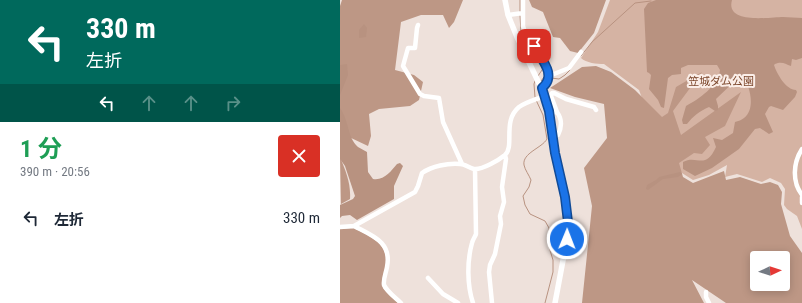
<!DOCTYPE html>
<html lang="ja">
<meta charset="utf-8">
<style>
body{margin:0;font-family:"Roboto Condensed","Noto Sans JP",sans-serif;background:#f2f2f3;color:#1f2937;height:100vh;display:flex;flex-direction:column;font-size:15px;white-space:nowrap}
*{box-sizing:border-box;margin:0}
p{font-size:13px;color:#747a83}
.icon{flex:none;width:22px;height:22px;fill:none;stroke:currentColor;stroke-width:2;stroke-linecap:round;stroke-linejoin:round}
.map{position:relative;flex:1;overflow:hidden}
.sheet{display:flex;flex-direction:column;background:#fff;width:340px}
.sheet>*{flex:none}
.banner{background:#00695c;color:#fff;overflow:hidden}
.needle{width:26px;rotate:86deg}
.fabs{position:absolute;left:410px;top:251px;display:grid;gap:8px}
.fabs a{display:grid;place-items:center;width:40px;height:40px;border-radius:4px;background:#fff;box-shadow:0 2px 10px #0003;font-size:20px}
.pin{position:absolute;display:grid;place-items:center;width:34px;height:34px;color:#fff;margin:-17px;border-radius:8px;box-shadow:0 2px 6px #0006}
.me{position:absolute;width:44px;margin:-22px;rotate:1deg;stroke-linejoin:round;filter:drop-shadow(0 0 3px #0008)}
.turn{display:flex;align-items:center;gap:14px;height:84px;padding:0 20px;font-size:18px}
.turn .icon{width:52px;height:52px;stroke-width:2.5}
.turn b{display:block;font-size:28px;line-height:34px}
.lanes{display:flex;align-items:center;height:38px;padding:0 20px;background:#0003;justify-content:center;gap:20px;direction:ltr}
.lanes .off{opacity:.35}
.round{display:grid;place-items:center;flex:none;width:42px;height:42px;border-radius:4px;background:#f2f2f3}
.summary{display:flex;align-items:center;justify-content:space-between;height:68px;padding:0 20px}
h1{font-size:24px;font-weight:700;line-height:30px;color:#1e9e55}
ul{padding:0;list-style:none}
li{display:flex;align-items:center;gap:12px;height:56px;padding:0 20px}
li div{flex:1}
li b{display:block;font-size:15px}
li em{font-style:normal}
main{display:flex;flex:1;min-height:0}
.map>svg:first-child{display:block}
.green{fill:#d5b3a3}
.forest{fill:#bd9785;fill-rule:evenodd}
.water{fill:#b89280}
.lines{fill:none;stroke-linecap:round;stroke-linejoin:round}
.stream{stroke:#b89280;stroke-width:1}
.minor{stroke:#fff;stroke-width:4.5}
.major{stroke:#fff;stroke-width:5.5}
.route-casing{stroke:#114b97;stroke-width:10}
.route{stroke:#1a73e8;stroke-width:7}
.labels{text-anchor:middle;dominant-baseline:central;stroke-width:4;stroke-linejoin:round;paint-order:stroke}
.park-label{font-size:11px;fill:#7c472c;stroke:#fbeee8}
</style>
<main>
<section class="sheet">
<div class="banner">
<div class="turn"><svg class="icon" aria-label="left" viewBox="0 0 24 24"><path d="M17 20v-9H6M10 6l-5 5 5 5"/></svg><div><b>330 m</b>左折</div></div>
<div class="lanes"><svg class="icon" aria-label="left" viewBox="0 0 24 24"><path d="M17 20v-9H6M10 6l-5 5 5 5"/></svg><svg class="icon off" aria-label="ahead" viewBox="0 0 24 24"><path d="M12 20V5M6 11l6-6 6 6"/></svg><svg class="icon off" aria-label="ahead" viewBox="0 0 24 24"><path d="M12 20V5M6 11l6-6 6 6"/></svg><svg class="icon off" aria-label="right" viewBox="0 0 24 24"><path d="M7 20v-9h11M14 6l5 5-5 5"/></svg></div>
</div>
<div class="summary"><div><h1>1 分</h1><p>390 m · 20:56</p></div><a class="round" style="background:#d93025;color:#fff"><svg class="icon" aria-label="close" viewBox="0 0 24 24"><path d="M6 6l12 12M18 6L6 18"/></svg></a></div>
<ul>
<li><svg class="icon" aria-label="left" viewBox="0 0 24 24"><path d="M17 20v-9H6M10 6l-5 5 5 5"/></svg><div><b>左折</b></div><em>330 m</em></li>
</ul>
</section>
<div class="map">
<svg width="462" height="303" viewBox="0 0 462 303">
<rect width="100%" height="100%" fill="#eee1db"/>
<path class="green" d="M270 0H462V229L457 216 447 209 444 205 445 189 441 183 430 178 422 182 397 174 385 177 387 165 369 175 353 180 326 163 299 90 264 64C257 64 246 63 241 58L258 32Z"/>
<path class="forest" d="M2 0H123L114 22 109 28 103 15H81L61 22 55 70 74 75 83 82 79 100 70 106 39 109 29 114 31 136 28 146 9 137 0 115V6Z
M189 0H266L254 33 238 53 230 51 220 38 213 37 203 12 192 7Z
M256 66 271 72 295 90 322 117 328 113 336 87 362 72 333 111 341 135 401 92 385 126 365 137 370 145 362 154 354 153 339 163 343 177 353 183 384 171 386 180 400 177 421 184 430 182 438 185 442 192 441 204 450 236 462 253V303H386L352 280 364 303H242L252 206 244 168 267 138 264 104 235 97 210 88 242 67ZM417 258H443V284H417Z
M0 157C6 172 11 183 10 199L1 204Z
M14 228C27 235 46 242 46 260 46 270 42 277 43 288L58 303H0V229Z"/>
<path class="water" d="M316 0H392C385 25 430 17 443 17 449 17 456 18 462 18V58L456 60 452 59 451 66C445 64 442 61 435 64L434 65C437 74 446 90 456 90L457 92 455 97 443 110 431 106 429 107 425 114 433 132 429 134 420 128 415 129 399 149 372 168 355 176 343 169V162C357 154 365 171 376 147L373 138 382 140 393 133 395 122C398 121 402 120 404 118 416 109 410 86 403 76H400L376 99 378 106V110L375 111 369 107C360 111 353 116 347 124H343L342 120 346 106C359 99 378 86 380 70L377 65H348L341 68V74L332 75 328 78 324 108 321 107 318 100 309 89 311 75 309 73 307 72 304 9 308 3Z
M24 24 27 28 26 37 19 38V30Z
M7 64 8 75 0 95V65Z
M0 108C9 120 7 137 18 147 21 149 24 150 27 152L28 172 33 179C44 181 51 171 57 164L60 163 63 166 54 186V199L17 220 10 215 2 216 0 218V205L13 199 15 196 5 166 0 159Z
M340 172 342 174 338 177 323 179 308 190 306 189 307 185 316 180 319 177Z"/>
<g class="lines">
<path class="stream" d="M180 0V12
M180 15 181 33 188 43
M193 51 202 63
M241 56 252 42 295 3 311 1
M198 76 204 67
M211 78 219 79 225 75 230 70
M201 81 204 77H207
M195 97 194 84 195 81
M196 100 203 115 207 139C202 148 182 153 184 165 185 170 189 175 191 180L189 187 183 196 185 205 190 214 205 221 209 228V247L213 260V272L205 303"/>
<path class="minor" d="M183 13V26L186 36 205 64 209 76
M168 15 183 13V0
M78 25 77 28 75 48H68L63 66 80 94 84 96 99 98 103 122 122 164
M202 88 207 82 209 76 229 68 241 52
M217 112 211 96 212 93H214L226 99 254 107 256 110
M209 113 217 112C222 119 222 127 218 135L213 136
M462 149C453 163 452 182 462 195
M462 197V203
M14 226C33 236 52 242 47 267 46 273 43 279 44 285 47 292 56 298 61 303
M0 227 14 226 75 192 78 186 82 173C92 166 108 163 120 164 125 164 129 168 134 169 142 170 159 160 165 155 175 146 162 121 179 107 186 102 197 99 205 96
M88 278 103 294 118 303
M366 292V297L369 303
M133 303C127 285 127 261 132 243 133 239 135 237 136 234L135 169
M152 303 149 272 150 265 155 254 161 224 160 216 164 202 162 187 166 159 165 155"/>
<path class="major" d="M165 0 168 15 177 37 205 96 212 124 215 153 225 197 227 222V239L215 303"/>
</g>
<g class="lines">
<defs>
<path id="route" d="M194 46C200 58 218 75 202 88L209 111 215 153 225 197 228 222 227 239"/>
</defs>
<use href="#route" class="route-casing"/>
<use href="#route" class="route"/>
</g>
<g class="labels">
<g class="park-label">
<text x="381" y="81">笠城ダム公園</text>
</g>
</g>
</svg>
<div class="fabs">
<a><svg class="needle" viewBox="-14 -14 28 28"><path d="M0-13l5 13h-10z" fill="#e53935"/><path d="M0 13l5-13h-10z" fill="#747a83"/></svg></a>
</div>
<div class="pin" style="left:194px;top:46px;background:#d93025"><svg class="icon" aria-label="arrive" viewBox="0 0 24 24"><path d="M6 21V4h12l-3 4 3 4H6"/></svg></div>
<svg class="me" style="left:227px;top:239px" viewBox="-20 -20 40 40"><circle r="17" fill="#1a73e8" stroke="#fff" stroke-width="3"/><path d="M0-11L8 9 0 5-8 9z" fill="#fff"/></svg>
</div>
</main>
